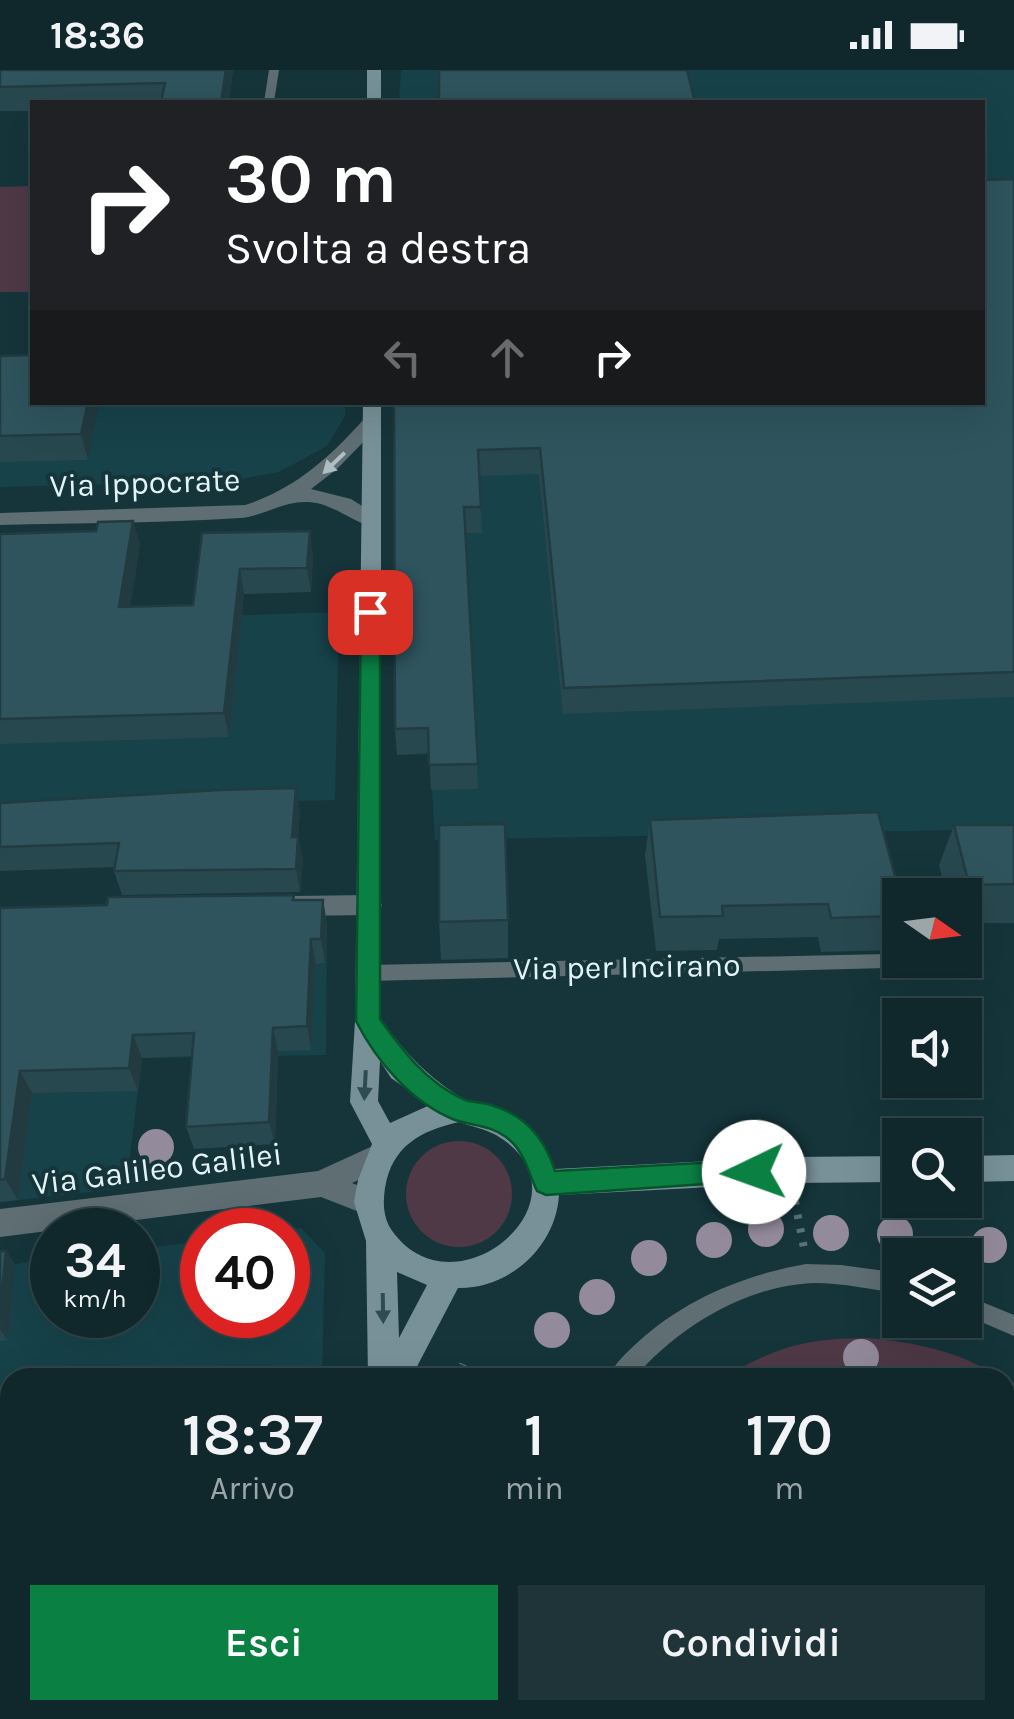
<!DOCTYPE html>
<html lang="it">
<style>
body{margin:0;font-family:Karla,sans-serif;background:#1e3438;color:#f1f3f6;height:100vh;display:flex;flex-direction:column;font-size:38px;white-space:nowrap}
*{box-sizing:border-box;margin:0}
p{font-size:32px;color:#9ca6a9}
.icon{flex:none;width:55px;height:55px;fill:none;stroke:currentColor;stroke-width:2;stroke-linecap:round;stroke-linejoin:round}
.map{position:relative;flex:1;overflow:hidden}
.drawer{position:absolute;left:0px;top:1298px;width:1015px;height:352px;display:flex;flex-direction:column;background:#10282c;border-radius:30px 30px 0 0;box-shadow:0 10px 40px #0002,0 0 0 2px #304448}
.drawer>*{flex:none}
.hud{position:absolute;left:30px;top:30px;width:955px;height:305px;border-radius:0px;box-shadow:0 10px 40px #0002,0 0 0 2px #304448;background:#202124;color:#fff;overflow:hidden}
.needle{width:65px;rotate:104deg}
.fabs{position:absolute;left:882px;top:808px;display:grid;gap:20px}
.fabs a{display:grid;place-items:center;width:100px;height:100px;border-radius:0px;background:#10282c;box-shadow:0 10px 40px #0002,0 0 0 2px #304448;font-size:50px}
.speed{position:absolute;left:30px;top:1138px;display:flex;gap:20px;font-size:50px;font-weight:700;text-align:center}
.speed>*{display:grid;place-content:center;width:130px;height:130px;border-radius:50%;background:#10282c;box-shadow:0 10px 40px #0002,0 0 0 2px #304448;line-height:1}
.speed small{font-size:25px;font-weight:400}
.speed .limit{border:15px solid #d22;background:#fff;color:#111}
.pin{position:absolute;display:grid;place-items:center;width:85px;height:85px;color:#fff;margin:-42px;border-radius:20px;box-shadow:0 5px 15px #0006}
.me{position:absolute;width:110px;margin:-55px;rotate:267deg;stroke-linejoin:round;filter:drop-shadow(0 0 8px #0008)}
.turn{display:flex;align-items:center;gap:35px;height:210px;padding:0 30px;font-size:45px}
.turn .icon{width:130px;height:130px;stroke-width:2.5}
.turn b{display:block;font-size:70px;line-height:85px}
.lanes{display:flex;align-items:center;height:95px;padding:0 30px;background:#0003;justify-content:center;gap:50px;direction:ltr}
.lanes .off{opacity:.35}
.eta{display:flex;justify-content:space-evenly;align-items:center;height:170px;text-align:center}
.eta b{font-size:60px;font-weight:600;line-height:70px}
.primary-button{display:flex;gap:20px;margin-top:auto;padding:20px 30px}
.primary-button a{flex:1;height:115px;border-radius:0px;background:#0b8043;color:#fff;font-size:40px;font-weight:600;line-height:115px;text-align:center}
.primary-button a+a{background:#1e3438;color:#f1f3f6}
.status{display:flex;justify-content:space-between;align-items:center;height:70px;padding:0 50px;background:#10282c;direction:ltr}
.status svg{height:28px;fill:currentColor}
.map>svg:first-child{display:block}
.built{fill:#17424a}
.green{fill:#4f3947}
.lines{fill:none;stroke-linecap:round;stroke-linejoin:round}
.path{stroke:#577278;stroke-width:8;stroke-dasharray:4 10;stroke-linecap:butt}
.lane{fill:#5e6e72;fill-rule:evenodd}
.street{fill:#5e6e72;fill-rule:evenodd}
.secondary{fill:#789198;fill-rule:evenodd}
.tree{fill:#938a9b}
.wall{fill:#284850}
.shaded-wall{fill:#213b41}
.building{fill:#2f545d;stroke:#213b41;stroke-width:2.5}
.oneway{fill:#aebec2}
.oneway2{fill:#2e4c52}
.route{fill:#0b8043;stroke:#07532c;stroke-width:2.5}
.labels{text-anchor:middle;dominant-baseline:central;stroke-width:8;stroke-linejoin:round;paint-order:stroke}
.street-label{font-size:32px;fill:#e3f4f8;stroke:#15353b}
</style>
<div class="status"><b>18:36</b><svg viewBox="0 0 49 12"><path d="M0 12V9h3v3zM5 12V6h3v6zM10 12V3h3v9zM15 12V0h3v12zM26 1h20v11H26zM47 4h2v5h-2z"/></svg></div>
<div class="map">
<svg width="1014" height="1649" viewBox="0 0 1014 1649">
<rect width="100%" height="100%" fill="#15353b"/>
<path class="built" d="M401 0H1014V759L435 770 430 684 397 685 395 333 982 332V32H399Z
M0 307 32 332H345V346L327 376 279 402 230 411 0 417Z
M339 542 335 730 0 738V553Z
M327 854 326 985 142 988 126 1118 0 1132V863Z
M301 1158 325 1183 322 1307 10 1308V1640H315L314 1649H0V1196L52 1189V1245H138V1179L202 1171V1245H288L286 1160Z"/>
<path class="green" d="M32 116V222H0V117Z
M406 1124a53 53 0 1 1 106 0a53 53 0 1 1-106 0Z
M867 1268C914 1272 959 1281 999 1307H724C780 1276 803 1269 867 1268Z
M1005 1311 1014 1317V1492H1005Z"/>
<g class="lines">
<path class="path" d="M795 1131 804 1178
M457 1308 463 1294
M415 1640V1649"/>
<path class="lane" d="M269 0H279L274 32H264Z
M887 884 893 886 896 891 893 896 887 898 368 911 362 908 359 903 362 898 368 895Z
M806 1194 841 1195 900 1203V1223C872 1220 844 1213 815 1213 746 1215 678 1257 634 1308H608C614 1294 627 1282 638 1272 685 1229 744 1205 806 1194Z
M965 1225 1014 1245V1266L965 1245Z
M1014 1534V1558L1005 1559V1535Z
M538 1640H562L563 1649H539Z"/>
<path class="street" d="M371 347 380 353 378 357 337 399 311 419 351 429 378 446V456C362 460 334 432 307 432 283 431 264 446 240 448 160 453 80 453 0 455V443L245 435C295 419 330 387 364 349Z
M369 825 378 828 382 835 378 842 369 845 294 846 285 843 281 836 285 829 294 826Z
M377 1074 387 1078 391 1087 387 1096 352 1113 377 1123 381 1132 377 1141 367 1145 321 1127 0 1167V1139L318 1101Z"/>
<path class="secondary" d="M367 0H381V32H367Z
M363 332H381V949C405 983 429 1009 466 1030 513 1055 531 1042 555 1099L790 1087 900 1086V1112L790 1113 559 1125C556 1177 509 1219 458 1218L411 1308H368L366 1171 354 1132 358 1110 372 1074 350 1032 355 951ZM380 991 391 1008 430 1035 390 1053 378 1031ZM459 1052C470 1056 485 1059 496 1065 601 1127 450 1254 389 1156 383 1144 383 1131 385 1118 392 1076 420 1061 459 1052ZM397 1202 427 1215 399 1268Z
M1014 1085V1111L965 1112V1086Z
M356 1640H392L391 1649H355Z"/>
</g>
<g class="tree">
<circle cx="156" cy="1077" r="18"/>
<circle cx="766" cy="1159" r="18"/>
<circle cx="831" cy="1163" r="18"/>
<circle cx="895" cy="1164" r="18"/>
<circle cx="714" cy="1170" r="18"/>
<circle cx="989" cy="1175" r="18"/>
<circle cx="649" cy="1188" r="18"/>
<circle cx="597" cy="1227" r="18"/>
<circle cx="552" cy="1260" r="18"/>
<circle cx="861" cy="1287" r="18"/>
</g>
<path class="wall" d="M0 0H233L229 32H32V41H0Z
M1014 109V627L563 644 539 404 479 406 482 463H466L478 719 431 720 429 683 397 685 395 659 394 332H982Z
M0 286 32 332H100L88 390 0 392Z
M133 451 140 475 130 537 193 535 202 463 313 485 311 522 244 524 229 667 0 674V464L96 461Z
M0 733 300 742 298 767 303 790 300 822 122 825 114 801 115 797 0 801Z
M650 750 900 825V861L893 880 821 882 818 867 719 869 717 880 656 881 645 785Z
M954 755H1014V853H965V825H946L939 795Z
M323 830 327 854 325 893 316 894 311 980 278 981 275 1074 194 1079 186 1057 192 986 142 988 138 1021 32 1023 18 1130 0 1132V838Z
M508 850V888L441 890 439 852Z
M0 1181H6L15 1194 8 1270 0 1271Z"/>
<path class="shaded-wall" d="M226 0H233L229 32H221Z
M88 332H100L88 390 81 364Z
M133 451 140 475 126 562 119 537Z
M310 461 313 485 311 522 307 498Z
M240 499 244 524 229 667 224 643Z
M296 718 300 742 296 790 292 767Z
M298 767 303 790 300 822 296 799Z
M323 830 327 854 325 893 321 869Z
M311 869 316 894 311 980 307 956Z
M273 958 278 981 275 1074 269 1052Z
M133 965 142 988 138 1021 129 998Z
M20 1001 32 1023 18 1130 5 1109Z
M6 1181 15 1194 8 1270 0 1260V1241Z"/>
<path class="building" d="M0 0H226L221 32H161L165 13 0 17Z
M439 0H687L695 32H439Z
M1014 109V602L564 618 540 378 478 380 481 437H464L478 694 429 695 428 658 395 659 394 332H982V110Z
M32 285V332H88L81 364 0 366V286Z
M133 451 119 537 193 535 202 463 310 461 307 498 240 499 224 643 0 649V464L96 461 98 452Z
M296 718 292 767H298L296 799 114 801 119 773 0 777V733L220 720Z
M878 742 900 825V846L831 848 828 834 722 836 723 846 660 847 650 750Z
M505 754 508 850 439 852V755Z
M954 755H1014V814L969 815Z
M294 825 293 830H323L321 869H311L307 956 273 958 269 1052 186 1057 194 963 133 965 129 998 20 1001 5 1109 0 1110V838L107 835 108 827Z
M0 1181H6L0 1241Z"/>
<defs><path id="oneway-solid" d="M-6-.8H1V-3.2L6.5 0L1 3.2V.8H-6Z" transform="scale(2.5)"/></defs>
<use class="oneway" href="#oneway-solid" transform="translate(334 393) rotate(136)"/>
<g class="oneway2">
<use href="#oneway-solid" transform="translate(365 1015) rotate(93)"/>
<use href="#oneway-solid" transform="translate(383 1238) rotate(89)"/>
</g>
<path class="route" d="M370 535 380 542V949C403 981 426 1012 463 1029 472 1033 484 1032 494 1036 526 1046 545 1069 555 1101L754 1090 764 1093 768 1102 764 1110 546 1125 537 1121C528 1102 525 1081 506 1067 490 1055 473 1056 455 1050 412 1033 376 991 356 951L361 542Z"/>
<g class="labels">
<g class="street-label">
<text transform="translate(145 413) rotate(-2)">Via Ippocrate</text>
<text transform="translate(627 897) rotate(-1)">Via per Incirano</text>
<text transform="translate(157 1099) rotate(-7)">Via Galileo Galilei</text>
</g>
</g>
</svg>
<div class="fabs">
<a><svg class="needle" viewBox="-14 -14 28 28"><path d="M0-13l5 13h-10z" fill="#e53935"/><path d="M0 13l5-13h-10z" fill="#9ca6a9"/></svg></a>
<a><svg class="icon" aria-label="sound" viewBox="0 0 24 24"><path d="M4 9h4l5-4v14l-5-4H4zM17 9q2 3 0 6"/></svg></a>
<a><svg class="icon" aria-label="search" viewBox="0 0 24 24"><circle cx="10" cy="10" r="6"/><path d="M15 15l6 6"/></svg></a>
<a><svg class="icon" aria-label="layers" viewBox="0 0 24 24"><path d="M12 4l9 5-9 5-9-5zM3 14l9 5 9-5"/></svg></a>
</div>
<div class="speed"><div>34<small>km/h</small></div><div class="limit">40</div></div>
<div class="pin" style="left:370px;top:542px;background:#d93025"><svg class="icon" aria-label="arrive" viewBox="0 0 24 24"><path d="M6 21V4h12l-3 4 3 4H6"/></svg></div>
<svg class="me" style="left:754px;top:1102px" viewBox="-20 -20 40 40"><circle r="19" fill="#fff"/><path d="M0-13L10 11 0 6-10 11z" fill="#0b8043"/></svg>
<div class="hud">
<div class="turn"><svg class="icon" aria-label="right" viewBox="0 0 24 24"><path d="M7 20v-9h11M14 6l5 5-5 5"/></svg><div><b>30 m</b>Svolta a destra</div></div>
<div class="lanes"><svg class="icon off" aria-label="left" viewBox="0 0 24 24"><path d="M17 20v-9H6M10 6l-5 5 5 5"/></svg><svg class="icon off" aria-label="ahead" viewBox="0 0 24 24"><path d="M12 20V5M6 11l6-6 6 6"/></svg><svg class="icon" aria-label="right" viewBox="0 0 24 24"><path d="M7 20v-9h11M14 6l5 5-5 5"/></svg></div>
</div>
<section class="drawer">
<div class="eta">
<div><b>18:37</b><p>Arrivo</p></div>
<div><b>1</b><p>min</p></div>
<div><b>170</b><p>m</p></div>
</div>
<div class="primary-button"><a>Esci</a><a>Condividi</a></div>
</section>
</div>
